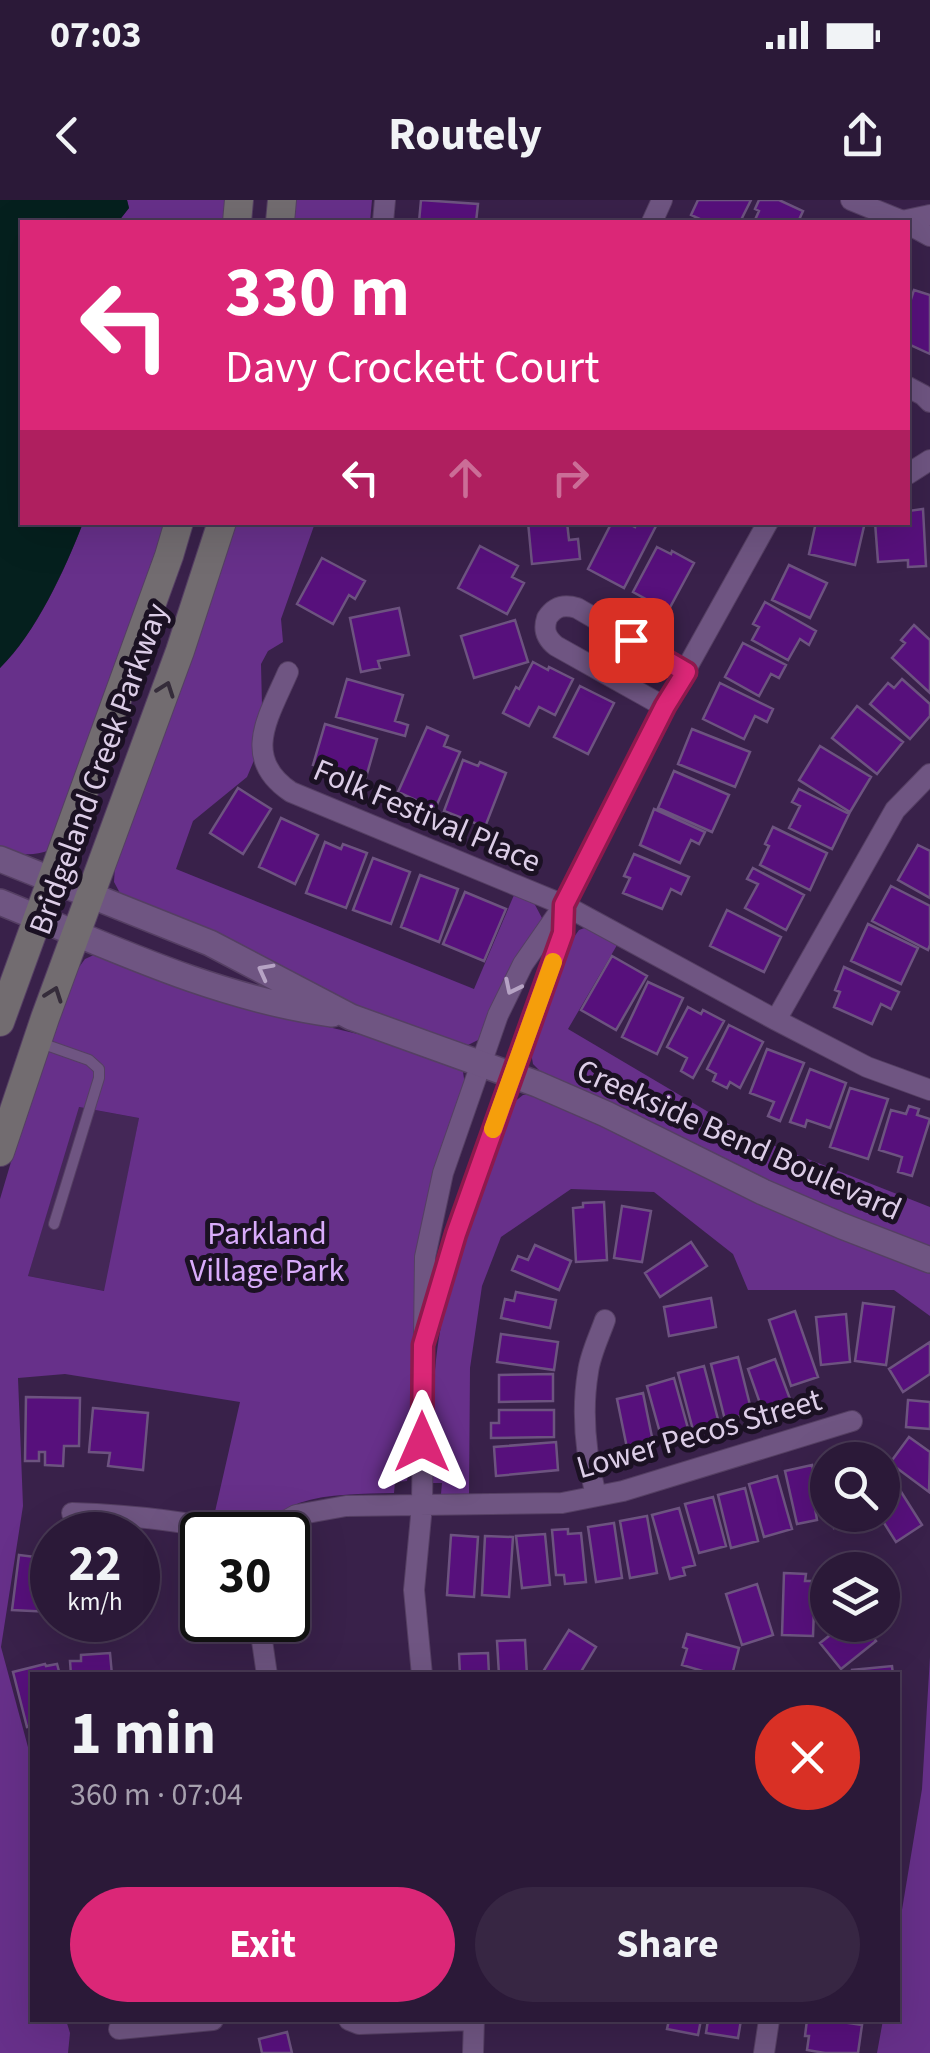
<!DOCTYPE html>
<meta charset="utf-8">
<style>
body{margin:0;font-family:"Source Sans 3",sans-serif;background:#372643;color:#f1f3f6;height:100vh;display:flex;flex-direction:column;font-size:38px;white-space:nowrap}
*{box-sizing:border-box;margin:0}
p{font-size:32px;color:#a6a0ae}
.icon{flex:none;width:55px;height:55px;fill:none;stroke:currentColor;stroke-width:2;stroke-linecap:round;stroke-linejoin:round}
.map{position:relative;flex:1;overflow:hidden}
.panel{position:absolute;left:30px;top:1472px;width:870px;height:350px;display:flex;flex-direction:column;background:#2b1938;border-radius:0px;box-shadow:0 10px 40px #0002,0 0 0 2px #473853}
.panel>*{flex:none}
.guide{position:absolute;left:20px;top:20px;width:890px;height:305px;border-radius:0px;box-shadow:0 10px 40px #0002,0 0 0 2px #473853;background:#db2777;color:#fff;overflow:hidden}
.fabs{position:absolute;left:810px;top:1242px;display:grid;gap:20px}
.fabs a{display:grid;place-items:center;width:90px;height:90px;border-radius:50%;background:#2b1938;box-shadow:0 10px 40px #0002,0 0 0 2px #473853;font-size:50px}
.speed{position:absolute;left:30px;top:1312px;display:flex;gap:20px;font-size:50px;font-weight:700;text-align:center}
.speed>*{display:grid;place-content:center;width:130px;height:130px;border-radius:50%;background:#2b1938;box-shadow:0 10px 40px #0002,0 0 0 2px #473853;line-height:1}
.speed small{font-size:25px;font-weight:400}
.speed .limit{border:5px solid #111;border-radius:15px;background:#fff;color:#111}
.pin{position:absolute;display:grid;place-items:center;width:85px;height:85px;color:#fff;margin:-42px;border-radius:20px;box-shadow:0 5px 15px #0006}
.me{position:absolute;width:110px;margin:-55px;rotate:0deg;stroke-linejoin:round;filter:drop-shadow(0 0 8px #0008)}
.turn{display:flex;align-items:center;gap:35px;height:210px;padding:0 40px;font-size:45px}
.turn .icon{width:130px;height:130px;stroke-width:2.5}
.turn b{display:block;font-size:70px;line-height:85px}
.lanes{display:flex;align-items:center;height:95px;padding:0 40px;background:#0003;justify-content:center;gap:50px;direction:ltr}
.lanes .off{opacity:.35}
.round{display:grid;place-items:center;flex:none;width:105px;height:105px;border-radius:52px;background:#372643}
.summary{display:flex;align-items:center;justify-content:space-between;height:170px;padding:0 40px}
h1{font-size:60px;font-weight:700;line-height:75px}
.primary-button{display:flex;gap:20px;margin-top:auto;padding:20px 40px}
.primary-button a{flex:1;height:115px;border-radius:60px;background:#db2777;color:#fff;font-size:40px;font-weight:700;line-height:115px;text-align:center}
.primary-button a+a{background:#372643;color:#f1f3f6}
.status{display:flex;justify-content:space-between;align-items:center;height:70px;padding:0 50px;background:#2b1938;direction:ltr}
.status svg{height:28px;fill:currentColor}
header{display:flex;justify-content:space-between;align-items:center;height:130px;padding:0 40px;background:#2b1938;font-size:45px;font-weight:700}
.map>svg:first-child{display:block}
.built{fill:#442757}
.green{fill:#67308a;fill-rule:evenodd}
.water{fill:#05201e}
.building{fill:#57107c;stroke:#6d5380;stroke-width:2.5}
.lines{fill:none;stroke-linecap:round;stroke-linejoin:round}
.service-casing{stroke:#553f63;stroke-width:12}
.minor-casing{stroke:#553f63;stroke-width:22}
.tertiary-casing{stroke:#553f63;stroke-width:28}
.secondary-casing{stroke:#553f63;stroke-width:30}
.service{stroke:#6f5582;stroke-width:10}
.minor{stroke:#6f5582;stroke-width:20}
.tertiary{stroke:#6f5582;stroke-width:25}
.secondary{stroke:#726c70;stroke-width:28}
.oneway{stroke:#352c3a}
.oneway2{stroke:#b6a3c4}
.route-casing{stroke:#8e194d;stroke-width:25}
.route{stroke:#db2777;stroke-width:18}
.slow{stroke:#f59e0b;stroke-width:18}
.labels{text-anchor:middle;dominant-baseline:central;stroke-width:10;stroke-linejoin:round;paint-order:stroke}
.street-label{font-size:32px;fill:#dccde7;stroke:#1b1123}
.park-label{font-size:32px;fill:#d9acfb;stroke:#1b1123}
</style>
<div class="status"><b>07:03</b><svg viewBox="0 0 49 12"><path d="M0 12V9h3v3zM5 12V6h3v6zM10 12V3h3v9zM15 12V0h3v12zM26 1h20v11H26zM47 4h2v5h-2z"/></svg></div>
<header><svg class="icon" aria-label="back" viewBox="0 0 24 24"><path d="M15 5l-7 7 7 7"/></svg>Routely<svg class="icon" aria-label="share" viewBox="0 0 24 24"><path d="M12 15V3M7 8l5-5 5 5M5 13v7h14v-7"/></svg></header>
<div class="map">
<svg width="930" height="1853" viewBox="0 0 930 1853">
<rect width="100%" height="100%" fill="#39214a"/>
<path class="built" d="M78 907 139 918 105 1091 28 1076Z"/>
<path class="green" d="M127 0H228L226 22H118L129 8Z
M291 0H372L370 22H289Z
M83 323H168L50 650C30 657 19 655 0 647V468C36 433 65 370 83 323Z
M235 323H315L281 419 283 442 268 451 261 464 262 506 255 535V558L247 577 193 621 176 669 474 789 514 695 534 703 542 718 482 838 468 845 353 805 258 754 121 695 114 682 115 666 217 383Z
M587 727 620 740 568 829 749 936 930 1007V1049L776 987 626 910 541 872 533 864 530 847 574 737 579 730Z
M96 754 295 819 387 841 455 865 463 872 465 885 420 1062 414 1125 408 1275 407 1281 395 1282 394 1293C363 1294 329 1293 299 1303 285 1309 273 1325 260 1328 245 1331 228 1320 214 1316L240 1202 65 1174 18 1178 23 1306 1 1447 32 1562V1820H66L70 1833 68 1853H0V999L27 908 77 770 85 759ZM79 907 139 918 104 1091 28 1076Z
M533 894 930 1071V1116L894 1090H748L733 1054 654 992 571 989 501 1037 482 1086 470 1168 469 1296 441 1294 442 1283H432C432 1242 431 1201 436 1160 446 1070 482 985 514 902L523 895Z
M930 1457V1853H877L883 1820H898V1734L922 1589Z"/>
<path class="water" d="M0 0H127L129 8 118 22H22V322L83 323C65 369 36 433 0 468Z"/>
<path class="building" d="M421 0 478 4 476 22H419Z
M698 0H751L740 22H706L691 15Z
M759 0H779L803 11 798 22H754L759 11 755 9Z
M914 90 930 95V154L908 144V108Z
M923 309 926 366 908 367V360L878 362 875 322H908V311Z
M528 322H567L569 340 578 339 580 359 532 364Z
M612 322H625L635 327 637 322 657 324 624 388 588 369Z
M816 322H865L855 365 809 354Z
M480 346 518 366 512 377 524 383 507 414 458 388Z
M657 347 671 354 672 351 694 363 668 411 633 392Z
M322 358 365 381 355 399 349 395 333 424 297 404Z
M789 365 827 383 810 418 772 400Z
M765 402 816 431 809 445 800 439 788 460 752 440 759 427 753 424Z
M399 408 409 455 378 461 380 468 361 472 350 418Z
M515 420 528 462 474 478 461 436Z
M914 425 930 440V493L892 458 905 443 901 440Z
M743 443 786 465 779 478 771 474 759 496 725 477Z
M533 462 548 470 549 467 573 479 555 515 539 507 529 526 503 513 516 487 519 489Z
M347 479 403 495 395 521 408 525 405 536 336 517Z
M902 479 930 504V516L910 539 870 504 888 483 894 488Z
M720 483 773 509 767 522 755 516 744 539 703 519Z
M580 486 614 503 588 554 554 537Z
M857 506 903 542 877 574 832 538Z
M325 524 377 539 365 581 313 565Z
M427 527 448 536 444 546 460 552 435 609 398 592Z
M692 529 750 552 735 587 678 564Z
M820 546 871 577 850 612 799 580Z
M463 560 478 566 480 562 506 573 485 627 444 611Z
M674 571 729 595 712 632 658 608Z
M238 588 271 609 243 654 210 633Z
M799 589 849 614 832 649 789 628 800 606 792 602Z
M654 609 705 632 699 644 691 640 680 663 640 645Z
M281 618 318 635 295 684 259 667Z
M773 627 827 653 810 690 760 665 769 646 765 644Z
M325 642 341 649 343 644 367 653 346 708 306 693Z
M918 645 930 651V698L898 680Z
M634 654 689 677 681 694 671 689 662 709 623 693 630 678 624 676Z
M373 658 410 672 391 724 353 710Z
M753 668 804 695 786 730 745 708 758 684 747 679Z
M420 675 458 689 439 742 401 727Z
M891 686 930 706V745L928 750 872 721Z
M465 692 506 709 484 761 443 744Z
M727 710 781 737 764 772 710 746Z
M868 724 918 748 901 784 851 761Z
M612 756 647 776 616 830 581 810Z
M844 767 899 792 891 809 881 804 872 824 834 807 840 792 835 790Z
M648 782 683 798 657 854 622 837Z
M688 807 701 814 703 810 724 821 693 878 681 871 687 858 667 847Z
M729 825 763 842 740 888 730 882 727 888 713 881 716 874 707 869Z
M767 849 804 863 780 921 768 916 774 902 750 893Z
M810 869 846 883 830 928 807 920 805 927 790 922Z
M850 888 888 899 868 959 830 947Z
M909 906 919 909 917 915 930 919 912 976 898 972 902 957 879 950 891 910 906 914Z
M604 1002 607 1060 576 1062 573 1008 583 1007V1003Z
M622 1006 651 1011 642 1062 614 1058Z
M691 1042 707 1066 660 1097 645 1073Z
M535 1045 571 1061 559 1090 512 1070 518 1056 528 1060Z
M516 1092 556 1100 550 1128 501 1118 505 1099 514 1101Z
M711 1098 716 1127 669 1136 664 1107Z
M863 1103 894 1107 886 1165 855 1161Z
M795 1111 818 1177 791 1186 769 1120Z
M846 1114 850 1162 821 1165 816 1117Z
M501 1134 558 1142 554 1170 497 1162Z
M930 1142V1174L903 1192 889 1169Z
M738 1157 752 1213 725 1220 711 1164Z
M775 1159 790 1199 762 1209 748 1169Z
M704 1166 719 1223 693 1230 678 1173Z
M553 1174V1201L499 1202V1175Z
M674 1178 689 1232 662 1240 647 1186Z
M643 1193 653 1242 627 1248 617 1199Z
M26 1197 80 1198 79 1246H64L63 1266 45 1265V1252H39V1261H25Z
M908 1200 930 1202V1229L906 1227Z
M93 1208 148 1213 143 1270 108 1266 110 1253 89 1252Z
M499 1210H554V1237L491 1238V1223H499Z
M909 1237 930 1252 929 1292 890 1263Z
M556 1242 558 1270 496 1276 494 1247Z
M812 1265 822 1307 815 1308 817 1320 797 1324 785 1271Z
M886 1268 922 1325 896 1342 879 1315H882V1270Z
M777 1276 792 1329 764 1337 749 1284Z
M745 1288 758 1341 731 1348 718 1295Z
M713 1297 726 1346 699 1353 685 1304Z
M679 1308 695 1365 683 1368 685 1375 670 1379 652 1315Z
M831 1315H861L862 1322 834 1328Z
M647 1316 657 1373 630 1378 620 1321Z
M614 1323 622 1378 596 1382 588 1327Z
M568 1329V1334L581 1333 586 1382 565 1384 564 1375H556L552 1330Z
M545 1334 550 1385 522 1388 516 1336Z
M451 1335 478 1337 474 1397 447 1395Z
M485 1336 513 1337 509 1397 482 1395Z
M19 1355 52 1359V1412L12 1410Z
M784 1373 806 1374 805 1381H815L813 1436 782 1435Z
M757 1384 773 1435 742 1445 726 1394Z
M843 1425H855L864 1436 869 1432 876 1441 841 1469 820 1443Z
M569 1430 596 1447 579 1475H541Z
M687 1434 739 1448 732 1475H716L682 1465 687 1449 683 1447Z
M525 1440 527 1475H499L497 1441Z
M110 1453 112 1475H71L70 1461H81V1455Z
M488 1453 489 1475H460L459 1454Z
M45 1464 46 1466 57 1464 60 1475H32V1526L27 1527 13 1472Z
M892 1466 893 1475H852V1470Z
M669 1820H701L698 1835 667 1829Z
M708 1820H741L738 1838 706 1833Z
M807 1820H829L862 1825 858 1853H825L807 1850 809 1836H805Z
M287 1832 292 1853H262L259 1839Z"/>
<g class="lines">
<defs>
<path id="service" d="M38 842 89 860 99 869V878L54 1024"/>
<path id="minor" d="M851 0 905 22
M902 21 930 15
M383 22 385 0
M652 22 662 0
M908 24 930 36
M908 187 923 195 930 202
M908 274 930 260
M288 472C269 516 240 558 291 592L564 705 776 820 867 867 930 890
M665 507 556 446C546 438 543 430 547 418 555 406 564 404 577 408L686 471
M776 820 895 610 930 574
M432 1114 456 1034 563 733 564 705
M596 1296C586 1256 581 1214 588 1172 590 1155 599 1137 605 1120
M72 1313C130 1315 186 1320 243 1335
M270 1335 278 1325 296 1315 346 1306 562 1303 623 1291 852 1221
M259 1420 267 1475
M422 1475 414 1390 422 1306 425 1057 443 973 498 815 523 764 564 705 665 507 768 322
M349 1820 359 1824 472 1820
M119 1829 213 1820
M473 1853 474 1820
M764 1853 769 1820"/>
<path id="tertiary" d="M0 659 210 743 351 817 537 884 606 914 763 992 842 1026 930 1060
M0 702C108 746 215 798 332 814"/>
<path id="secondary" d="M237 22 239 0
M280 22 282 0
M0 822 169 356 179 322
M0 952 45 818 180 451 222 322"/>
</defs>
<use href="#service" class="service-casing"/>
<use href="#minor" class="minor-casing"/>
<use href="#tertiary" class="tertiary-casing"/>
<use href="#secondary" class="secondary-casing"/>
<use href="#service" class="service"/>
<use href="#minor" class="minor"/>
<use href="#tertiary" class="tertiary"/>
<use href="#secondary" class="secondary"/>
</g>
<defs><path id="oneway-chevron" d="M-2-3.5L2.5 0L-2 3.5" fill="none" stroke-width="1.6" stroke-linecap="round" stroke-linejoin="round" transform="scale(2.5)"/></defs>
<g class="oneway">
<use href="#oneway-chevron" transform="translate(166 489) rotate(-70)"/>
<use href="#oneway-chevron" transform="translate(54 794) rotate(-70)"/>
</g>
<g class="oneway2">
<use href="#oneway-chevron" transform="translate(265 771) rotate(-152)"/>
<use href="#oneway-chevron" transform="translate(512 787) rotate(116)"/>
</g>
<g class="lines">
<defs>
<path id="route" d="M422 1242 423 1145 456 1034 563 733 564 705 665 506 686 472 631 440"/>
</defs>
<use href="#route" class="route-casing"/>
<use href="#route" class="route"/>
<path class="slow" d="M493 929 553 762"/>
</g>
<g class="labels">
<g class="street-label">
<text transform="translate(99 569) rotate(-70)">Bridgeland Creek Parkway</text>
<text transform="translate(427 616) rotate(23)">Folk Festival Place</text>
<text transform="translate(739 940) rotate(24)">Creekside Bend Boulevard</text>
<text transform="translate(699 1234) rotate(-16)">Lower Pecos Street</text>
</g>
<g class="park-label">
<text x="267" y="1034">Parkland<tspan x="267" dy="37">Village Park</tspan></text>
</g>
</g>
</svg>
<div class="fabs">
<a><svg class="icon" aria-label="search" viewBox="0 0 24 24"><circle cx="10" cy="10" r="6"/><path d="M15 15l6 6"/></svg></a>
<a><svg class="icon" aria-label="layers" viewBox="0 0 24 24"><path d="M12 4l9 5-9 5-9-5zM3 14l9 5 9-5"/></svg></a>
</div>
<div class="speed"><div>22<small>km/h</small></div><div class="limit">30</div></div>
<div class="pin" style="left:631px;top:440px;background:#d93025"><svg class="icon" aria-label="arrive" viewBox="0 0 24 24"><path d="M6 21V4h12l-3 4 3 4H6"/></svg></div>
<svg class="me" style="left:422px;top:1242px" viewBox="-20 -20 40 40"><path d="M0-17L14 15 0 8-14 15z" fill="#db2777" stroke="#fff" stroke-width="4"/></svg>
<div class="guide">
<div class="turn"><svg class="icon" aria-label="left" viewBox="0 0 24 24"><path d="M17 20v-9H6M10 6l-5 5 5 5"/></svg><div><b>330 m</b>Davy Crockett Court</div></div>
<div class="lanes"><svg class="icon" aria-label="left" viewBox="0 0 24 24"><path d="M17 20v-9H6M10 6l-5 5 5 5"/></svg><svg class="icon off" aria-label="ahead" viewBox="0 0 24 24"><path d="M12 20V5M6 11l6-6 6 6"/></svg><svg class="icon off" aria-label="right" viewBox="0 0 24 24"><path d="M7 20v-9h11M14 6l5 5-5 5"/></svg></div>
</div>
<section class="panel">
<div class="summary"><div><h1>1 min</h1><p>360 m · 07:04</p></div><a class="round" style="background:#d93025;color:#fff"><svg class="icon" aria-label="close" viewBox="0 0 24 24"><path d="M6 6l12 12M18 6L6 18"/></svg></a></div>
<div class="primary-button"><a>Exit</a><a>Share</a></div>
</section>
</div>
